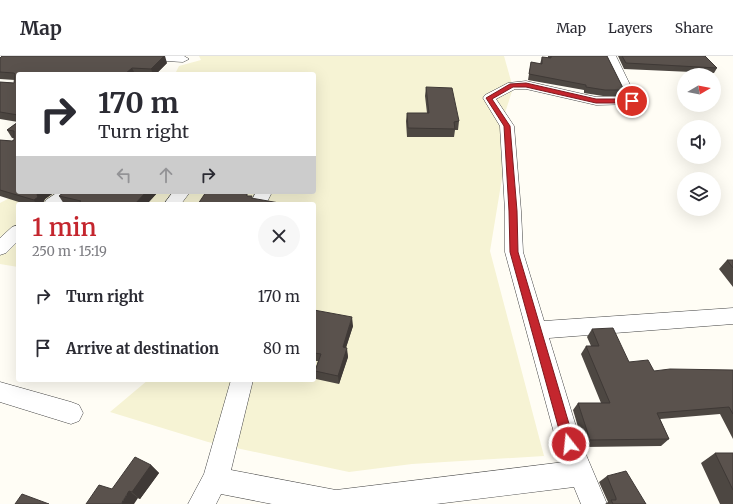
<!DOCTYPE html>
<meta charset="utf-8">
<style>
body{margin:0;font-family:Merriweather,serif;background:#f7f7f7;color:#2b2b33;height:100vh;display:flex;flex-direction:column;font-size:15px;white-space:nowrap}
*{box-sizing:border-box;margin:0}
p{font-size:13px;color:#7c7c81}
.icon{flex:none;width:22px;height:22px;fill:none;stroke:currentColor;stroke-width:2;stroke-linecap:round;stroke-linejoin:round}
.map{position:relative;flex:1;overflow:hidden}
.drawer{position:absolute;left:16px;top:146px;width:300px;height:180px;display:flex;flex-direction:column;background:#fff;border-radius:4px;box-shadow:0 4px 16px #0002}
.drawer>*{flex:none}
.hud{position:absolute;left:16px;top:16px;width:300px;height:122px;border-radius:4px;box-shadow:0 4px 16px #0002;background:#fff;color:#2b2b33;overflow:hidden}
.needle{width:26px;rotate:80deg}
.controls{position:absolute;left:677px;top:12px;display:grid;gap:8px}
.controls a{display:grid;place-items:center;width:44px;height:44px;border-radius:50%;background:#fff;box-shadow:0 4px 16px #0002;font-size:20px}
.pin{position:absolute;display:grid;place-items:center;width:34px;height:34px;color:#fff;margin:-17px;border:2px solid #fff;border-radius:50%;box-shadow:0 1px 4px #0007}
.me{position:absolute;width:44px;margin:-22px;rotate:344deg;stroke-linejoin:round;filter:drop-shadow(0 0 3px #0008)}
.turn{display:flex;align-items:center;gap:14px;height:84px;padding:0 16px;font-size:18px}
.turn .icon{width:52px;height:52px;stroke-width:2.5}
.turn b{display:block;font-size:28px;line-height:34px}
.lanes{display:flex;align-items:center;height:38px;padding:0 16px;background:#0003;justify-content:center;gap:20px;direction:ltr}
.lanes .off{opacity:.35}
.round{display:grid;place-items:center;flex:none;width:42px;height:42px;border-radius:21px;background:#f7f7f7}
.head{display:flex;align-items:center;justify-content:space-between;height:68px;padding:0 16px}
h1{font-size:24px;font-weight:600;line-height:30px;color:#c4262e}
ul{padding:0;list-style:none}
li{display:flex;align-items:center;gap:12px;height:52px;padding:0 16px}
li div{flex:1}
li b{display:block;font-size:15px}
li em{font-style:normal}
header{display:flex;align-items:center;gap:24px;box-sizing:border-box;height:56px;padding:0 20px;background:#fff;border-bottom:1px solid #e1e1e2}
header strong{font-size:19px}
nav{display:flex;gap:22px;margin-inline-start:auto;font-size:14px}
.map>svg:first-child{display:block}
.farmland{fill:#f6f3d4}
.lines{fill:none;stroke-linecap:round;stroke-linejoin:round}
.street-casing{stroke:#444;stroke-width:1}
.street{fill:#fff;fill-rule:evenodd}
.wall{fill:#4d4742}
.shaded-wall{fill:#3f3936}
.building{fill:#5a524d;stroke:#3f3936}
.route{fill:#c4262e;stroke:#7f191e}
</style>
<header>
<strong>Map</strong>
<nav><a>Map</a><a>Layers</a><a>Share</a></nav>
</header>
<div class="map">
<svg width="733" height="448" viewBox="0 0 733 448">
<rect width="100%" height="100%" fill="#fffdf5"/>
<path class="farmland" d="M199 0H504L513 32 505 57 507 92 490 195 544 400 412 408 349 416 208 386 110 356 148 324H314V148H18V211L0 208V147L21 136H314V18H175L179 10 201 4Z"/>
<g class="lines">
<defs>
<path id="street" d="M124 0H184L189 3 183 6 130 3Z
M604 0H616L638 45 636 48 596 49 526 33H515L496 43 514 70 521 155 523 196 544 265 733 252V268L549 282 581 387 607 448H581L574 431 436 448H272L221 438 216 448H188L204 418 231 324H253L231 414 336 434 564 406 557 388 505 196V155L500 70 483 42 485 39 508 27 526 25 596 41H624Z
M58 136H77L63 148H44L46 144Z
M173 136H190L181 148H164Z
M256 136H272L266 148H250Z
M18 169V185L6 197 0 199V182L12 171Z
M0 326 71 346 79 349 83 357 79 365 71 368 0 346Z"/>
</defs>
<use href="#street" class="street-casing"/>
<use href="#street" class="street"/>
</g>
<path class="wall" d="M548 0H607L624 34 622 40H603L584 37V34L528 24 531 6 540 8 542 1 548 2Z
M618 0H705L717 12 714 17 624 13Z
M0 2 167 7 156 18H18V136H55L45 143 43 147V148H25L0 140V84L12 85 14 84V82H12L7 74 18 66 0 63V26L14 27 15 24 0 23Z
M426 31 459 65 458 74H455L454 81H407L406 65 407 57H427L425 40Z
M64 136H158L147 148H64L59 140Z
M727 204H733V231L719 213Z
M314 254 353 270 346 292 348 301 339 328 316 323 315 315 318 305H314Z
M592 273 629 306 654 315 733 314V383L720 358 660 363 669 383 661 390 584 391 573 354 578 347H601L581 298 586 290H591L587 281Z
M715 397H733V448H720L701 407Z
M151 409 159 417 140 443 112 433Z
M607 420 646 448H605L608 446 599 426Z"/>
<path class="shaded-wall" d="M164 0H165L167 7 156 18H153L151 13Z
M132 12 135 18H125Z
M38 136H55L45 143 43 147V148H36L34 144Z
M146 136H158L147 148H135Z
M352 261 353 270 343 300V291Z
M347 292 348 301 339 328 338 320Z
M151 409 159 417 140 443 132 436Z
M129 435 138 442 134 448H121Z"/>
<path class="building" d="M2 0H164L151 13 132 12 125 18H18V59L0 56V26L14 27 15 18 14 17 0 16V2Z
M551 0H607L624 34H605L586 31V29L529 18 531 6 542 8V1L551 2Z
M622 0H705L717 12 626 7Z
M426 31 452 32 459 65 454 66 455 73 408 72 407 57H429Z
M18 66V136H38L37 139 38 141 34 144 0 134V84L12 85 14 84V75L7 74Z
M64 136H146L135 148H77L81 145 59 140Z
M206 136H240L247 137V140H252L251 142 285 148H198Z
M727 204H733V212Z
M314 254 352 261 343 291 347 292 338 320 315 315 321 298 314 297Z
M613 272 629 306 648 304 654 315 670 313 733 314V358L729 351 657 357 669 383 590 384 578 347H610L586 290H599L592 273Z
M715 397H733V434Z
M135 401 151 409 132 436 129 435 121 448H86L99 429 112 433Z
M626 415 646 448H613L611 444H616V442L607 420Z
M22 438 49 448H15Z"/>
<path class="route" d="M526 27 596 43H632L635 45 632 47H596L526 31H513L492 43 510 70 517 155 518 196 575 388 574 392 569 394 565 392 563 388 510 196 509 155 504 70 486 42 510 28Z"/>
</svg>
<div class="controls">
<a><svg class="needle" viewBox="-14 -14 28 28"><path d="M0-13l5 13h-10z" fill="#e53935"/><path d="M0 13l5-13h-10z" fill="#7c7c81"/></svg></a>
<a><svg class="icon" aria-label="sound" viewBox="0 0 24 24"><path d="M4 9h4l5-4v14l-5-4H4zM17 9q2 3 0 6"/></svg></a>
<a><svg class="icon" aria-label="layers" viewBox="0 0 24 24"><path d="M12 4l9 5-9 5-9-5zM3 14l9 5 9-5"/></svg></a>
</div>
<div class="pin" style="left:632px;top:45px;background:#d93025"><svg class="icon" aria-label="arrive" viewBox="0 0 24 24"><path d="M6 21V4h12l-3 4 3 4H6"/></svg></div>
<svg class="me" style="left:569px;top:388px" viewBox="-20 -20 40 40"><circle r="17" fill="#c4262e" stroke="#fff" stroke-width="3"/><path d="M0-11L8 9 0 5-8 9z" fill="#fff"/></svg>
<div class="hud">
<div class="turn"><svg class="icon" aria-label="right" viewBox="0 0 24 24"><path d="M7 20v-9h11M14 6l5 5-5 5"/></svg><div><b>170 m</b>Turn right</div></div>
<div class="lanes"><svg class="icon off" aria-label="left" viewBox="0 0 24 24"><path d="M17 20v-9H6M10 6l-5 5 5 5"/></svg><svg class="icon off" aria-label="ahead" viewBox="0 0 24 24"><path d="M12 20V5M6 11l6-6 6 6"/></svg><svg class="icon" aria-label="right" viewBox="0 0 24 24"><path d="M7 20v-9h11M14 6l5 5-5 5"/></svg></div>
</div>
<section class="drawer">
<div class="head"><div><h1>1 min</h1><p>250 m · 15:19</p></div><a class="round"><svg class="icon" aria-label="close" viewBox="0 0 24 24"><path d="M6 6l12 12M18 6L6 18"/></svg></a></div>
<ul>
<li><svg class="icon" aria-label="right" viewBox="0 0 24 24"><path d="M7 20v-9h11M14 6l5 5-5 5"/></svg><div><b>Turn right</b></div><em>170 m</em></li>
<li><svg class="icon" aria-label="arrive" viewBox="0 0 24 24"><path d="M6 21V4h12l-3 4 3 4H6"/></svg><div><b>Arrive at destination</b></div><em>80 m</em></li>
</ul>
</section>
</div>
